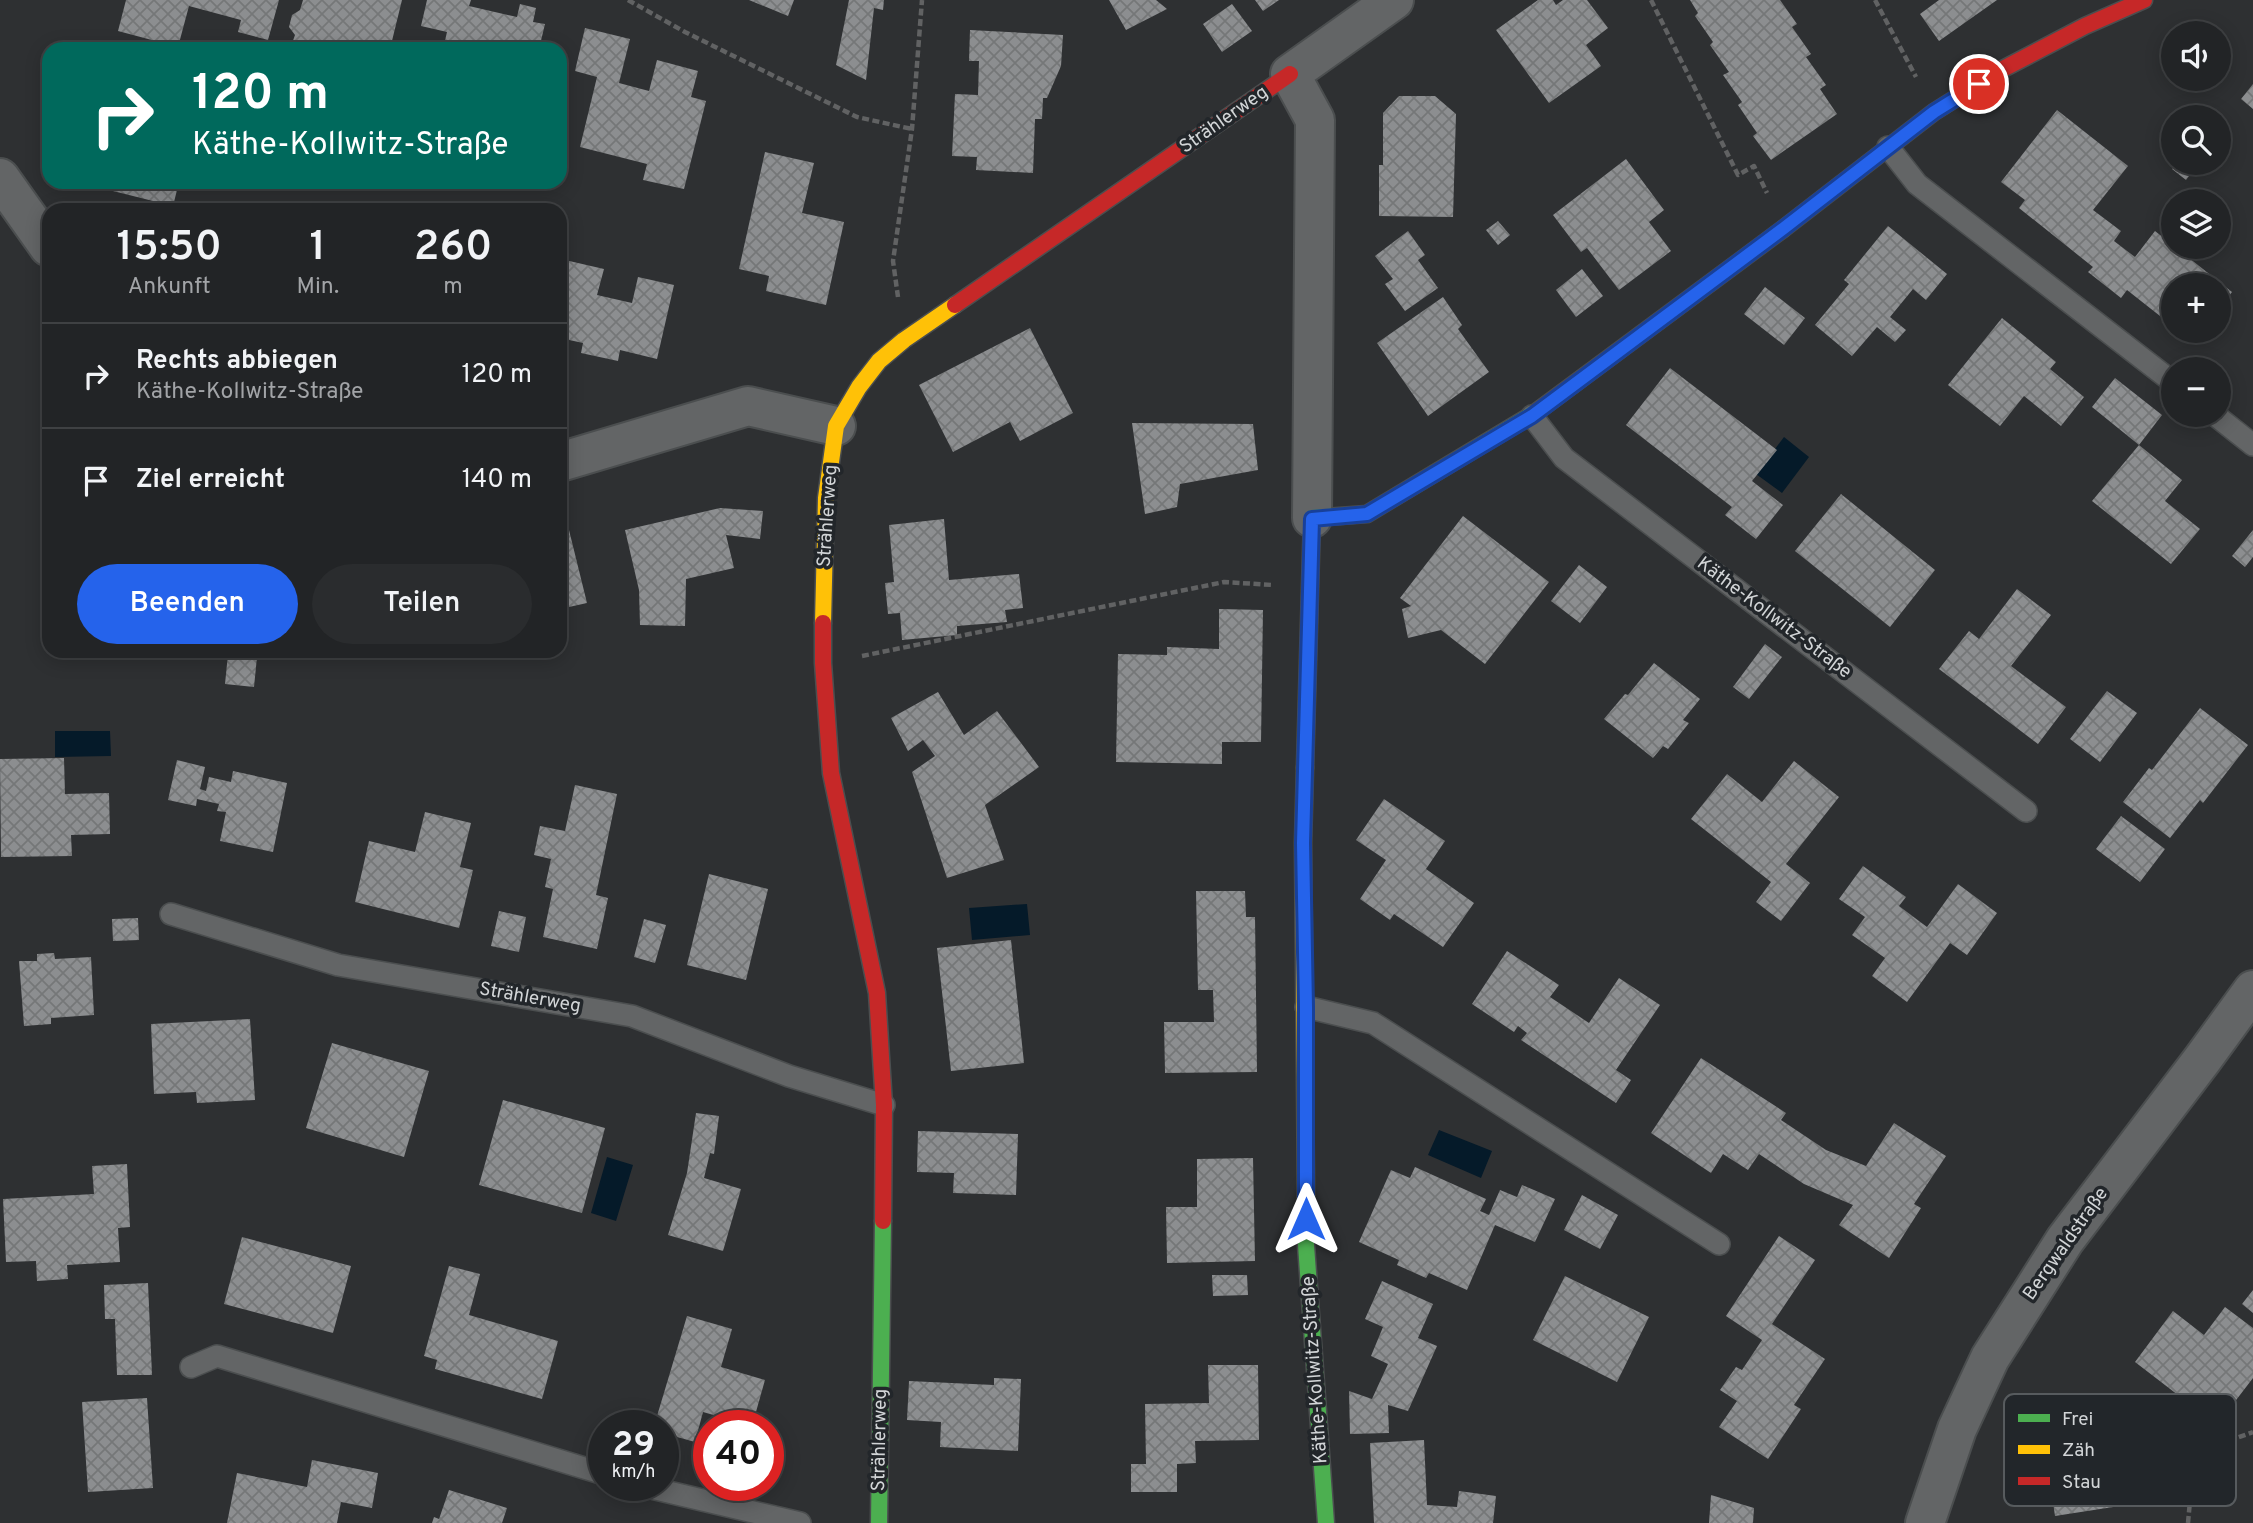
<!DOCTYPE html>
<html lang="de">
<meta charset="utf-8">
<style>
body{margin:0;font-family:Overpass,sans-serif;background:#2a2c2e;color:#f1f3f6;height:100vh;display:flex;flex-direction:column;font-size:26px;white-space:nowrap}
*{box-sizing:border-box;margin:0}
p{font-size:23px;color:#a2a4a7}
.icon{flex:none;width:38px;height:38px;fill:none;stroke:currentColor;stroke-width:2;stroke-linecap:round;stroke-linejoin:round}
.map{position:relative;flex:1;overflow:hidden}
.side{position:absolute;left:42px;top:203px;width:525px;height:455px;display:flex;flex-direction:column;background:#222426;border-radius:21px;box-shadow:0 4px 18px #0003,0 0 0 2px #3f4143}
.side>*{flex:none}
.top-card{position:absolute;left:42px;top:42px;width:525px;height:147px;border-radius:21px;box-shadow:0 4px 18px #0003,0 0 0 2px #3f4143;background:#00695c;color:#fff;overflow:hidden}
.fabs{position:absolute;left:2161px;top:21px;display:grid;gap:14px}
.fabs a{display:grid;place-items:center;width:70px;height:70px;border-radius:50%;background:#222426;box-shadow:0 4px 18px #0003,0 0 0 2px #3f4143;font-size:35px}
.speed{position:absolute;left:588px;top:1410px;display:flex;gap:14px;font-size:35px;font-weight:700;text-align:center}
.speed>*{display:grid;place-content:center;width:91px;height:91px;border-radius:50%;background:#222426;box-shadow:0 4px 18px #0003,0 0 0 2px #3f4143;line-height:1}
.speed small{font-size:18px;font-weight:400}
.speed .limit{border:10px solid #d22;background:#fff;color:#111}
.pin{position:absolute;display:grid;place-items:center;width:60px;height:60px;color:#fff;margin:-30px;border:4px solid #fff;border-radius:50%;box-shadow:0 2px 7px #0007}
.me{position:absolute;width:77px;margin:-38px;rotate:0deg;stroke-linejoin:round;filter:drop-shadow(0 0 5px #0008)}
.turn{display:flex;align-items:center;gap:24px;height:147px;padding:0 35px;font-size:32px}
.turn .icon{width:91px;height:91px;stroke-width:2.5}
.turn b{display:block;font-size:49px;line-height:60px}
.eta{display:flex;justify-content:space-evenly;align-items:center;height:119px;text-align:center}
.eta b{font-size:42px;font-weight:600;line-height:49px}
.action{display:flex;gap:14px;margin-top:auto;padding:14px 35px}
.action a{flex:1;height:80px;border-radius:42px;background:#2563eb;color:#fff;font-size:28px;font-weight:600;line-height:80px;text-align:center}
.action a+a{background:#2a2c2e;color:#f1f3f6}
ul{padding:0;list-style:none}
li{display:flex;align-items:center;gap:21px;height:105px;padding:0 35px;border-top:2px solid #3f4143}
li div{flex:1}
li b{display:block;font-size:26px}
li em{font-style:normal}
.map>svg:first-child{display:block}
.water{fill:#051a29}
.building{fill:url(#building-cross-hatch)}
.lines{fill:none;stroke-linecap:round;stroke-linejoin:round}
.lane-casing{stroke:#4b4e4f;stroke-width:24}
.street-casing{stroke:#4b4e4f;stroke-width:42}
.fast-casing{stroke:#4b4e4f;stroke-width:19}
.slow-casing{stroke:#4b4e4f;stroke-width:19}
.jam-casing{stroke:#4b4e4f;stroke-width:19}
.path{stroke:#616263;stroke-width:4.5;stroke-dasharray:7 3.5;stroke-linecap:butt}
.lane{stroke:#636566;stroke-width:21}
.street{stroke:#636566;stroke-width:38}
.fast{stroke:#4caf50;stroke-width:16}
.slow{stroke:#ffc107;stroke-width:16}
.jam{stroke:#c62828;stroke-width:16}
.route-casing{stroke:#184099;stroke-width:18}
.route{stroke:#2563eb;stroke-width:12}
.labels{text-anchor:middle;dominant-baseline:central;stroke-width:7;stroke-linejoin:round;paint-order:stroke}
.street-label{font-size:19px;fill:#d2d5d7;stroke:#22262a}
.key{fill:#22262a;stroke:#575b5e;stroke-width:2}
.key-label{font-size:19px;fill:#d2d5d7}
</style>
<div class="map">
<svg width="2253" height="1523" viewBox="0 0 2253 1523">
<defs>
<pattern id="building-cross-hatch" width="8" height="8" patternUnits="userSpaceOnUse" patternTransform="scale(1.75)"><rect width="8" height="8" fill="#8c8e90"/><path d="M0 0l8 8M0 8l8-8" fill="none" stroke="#757778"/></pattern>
</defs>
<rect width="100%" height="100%" fill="#2e3032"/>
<path class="water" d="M1784 437 1809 457 1782 493 1756 474Z
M55 731H110L111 756 55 757Z
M1027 904 1030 935 972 940 969 908Z
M1439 1130 1492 1151 1481 1178 1428 1155Z
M607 1157 633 1165 616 1221 591 1213Z"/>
<path class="building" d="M126 0H279L268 40 238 32 241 20 189 6 178 47 118 31Z
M303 0H402L390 49H290L295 35 289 27 292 15 300 10Z
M427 0H471L469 6 517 17 520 4 536 8 533 22 545 24 539 49H443L447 32 421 26Z
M749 0H794L788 16Z
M849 0H884L883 10 874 8 866 80 836 65Z
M1109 0H1156L1167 9 1126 30Z
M1255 0H1279L1263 11Z
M1538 0H1553L1556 5 1563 0H1587L1608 28 1586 45 1601 66 1549 103 1496 30Z
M1690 0H1780L1797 24 1792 27 1811 54 1806 57 1826 85 1820 89 1837 114 1771 160 1753 136 1757 133 1738 105 1742 102 1723 75 1729 72 1710 45 1713 42 1695 16 1698 13Z
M1939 0H1997L1939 41 1920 14Z
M1232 4 1252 31 1222 52 1203 24Z
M585 28 630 39 619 83 649 91 657 60 698 71 691 97 706 101 684 189 643 180 647 164 580 147 597 77 575 71Z
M970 30 1063 35 1061 66 1047 98H1043L1042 119H1035L1033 173 976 170 977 157 952 156 955 94 978 95 979 61H969Z
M2253 84V109L2241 99Z
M1399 96H1435L1456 114 1453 217 1379 216V165H1383V113Z
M2057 110 2128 166 2093 210 2121 231 2114 241 2135 257 2155 231 2232 292 2219 309V285H2174V327L2127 290 2121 298 2088 272 2093 267 2019 208 2025 200 2001 182Z
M765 152 814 163 802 213 844 222 826 305 766 291 769 276 739 269Z
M1626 159 1664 210 1649 222 1671 251 1619 290 1587 248 1581 252 1553 215Z
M2178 163H2199L2186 180 2172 169Z
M94 182H179L173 206 93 186Z
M2195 189 2211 201H2185Z
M1498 221 1510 235 1498 245 1486 230Z
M1888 226 1947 274 1926 300 1913 289 1890 317 1906 330 1895 342 1877 327 1852 356 1815 325 1849 284 1844 280Z
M1408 231 1425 255 1418 260 1438 288 1405 311 1385 284 1393 279 1375 256Z
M565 260 604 269 597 295 632 303 638 277 674 285 657 359 620 350 618 361 581 353 583 343 560 338V283Z
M1582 269 1603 296 1576 317 1556 290Z
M1765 287 1805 318 1784 345 1744 314Z
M1443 297 1462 325 1458 329 1489 372 1428 416 1377 343Z
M2002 318 2056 362 2050 369 2084 397 2061 426 2024 396 2000 426 1948 385Z
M1030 328 1073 413 1020 441 1010 422 953 452 919 385Z
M2178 331H2201L2192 342Z
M1670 368 1777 450 1752 481 1783 505 1756 539 1725 515 1732 507 1626 425Z
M2115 378 2162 415 2139 445 2092 407Z
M1132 423 1253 424 1258 470 1180 484 1177 507 1145 514Z
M2139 445 2182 480 2165 501 2200 529 2171 564 2092 501Z
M1841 494 1935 570 1890 627 1795 551Z
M720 508 763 511 760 539 726 535 734 568 686 579 685 626 640 625 639 590 625 530Z
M1463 516 1549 582 1485 664 1441 630 1408 638 1402 609 1411 606 1400 598Z
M944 519 949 580 1019 574 1023 608 1005 610 1007 622 957 626V635L902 640 900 613 888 614 885 583 894 582 889 525Z
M569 530 587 603 560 609V532Z
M2253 530V557L2245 567 2232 556Z
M1579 565 1607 587 1580 623 1551 601Z
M2017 589 2051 615 2011 666 2066 707 2038 744 1939 669 1969 631 1979 639Z
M1219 609 1263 610 1261 742H1222V764L1116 762 1118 654 1167 655V647L1219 649Z
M1765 644 1782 657 1749 699 1733 687Z
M349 651H381L382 652 351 659Z
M228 654 257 657 254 687 225 684Z
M1654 663 1700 699 1683 720 1689 723 1668 749 1663 746 1653 758 1604 719 1625 694 1628 695Z
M2107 691 2137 713 2100 762 2070 739Z
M938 692 964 735 997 711 1039 767 985 805 1004 860 947 878 912 772 935 756 923 740 908 751 891 718Z
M2200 708 2248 745 2203 803 2200 800 2170 838 2123 802 2149 768 2152 770Z
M64 758 65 794 109 793 110 834 71 835 72 856 1 857 0 759Z
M177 760 205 767 200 789 206 791 209 777 231 782 233 771 287 783 273 852 220 841 226 812 217 811 219 804 197 799 196 806 168 800Z
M1794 761 1839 797 1786 864 1810 883 1781 921 1756 902 1771 882 1691 819 1727 774 1762 802Z
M575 785 617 794 596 895 608 898 597 949 543 937 553 889 545 887 551 859 534 855 540 826 565 831Z
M1384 799 1445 841 1426 869 1474 903 1443 947 1394 914 1390 920 1360 899 1386 860 1356 840Z
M425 812 471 823 460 867 473 870 459 928 355 902 369 841 415 852Z
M2121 816 2165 849 2140 882 2096 849Z
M1863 866 1906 897 1899 906 1927 927 1958 884 1997 913 1967 955 1950 943 1907 1002 1872 976 1885 958 1852 935 1865 917 1839 899Z
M709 874 768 889 746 980 687 965Z
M1196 891H1245L1246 917H1255L1257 1072 1165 1073 1164 1022H1214L1213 990H1198Z
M499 911 526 917 519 952 491 946Z
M138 918 139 940 113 941 112 919Z
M644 919 666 925 655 963 634 957Z
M1011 940 1024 1063 951 1071 937 948Z
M1507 951 1559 985 1550 997 1589 1023 1619 978 1660 1005 1616 1070 1631 1080 1616 1103 1521 1040 1527 1033 1518 1026 1514 1032 1472 1004Z
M54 953 55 959 91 957 94 1015 51 1018V1024L24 1026 19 961H37V954Z
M250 1019 255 1100 197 1103 196 1092 154 1094 151 1024Z
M332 1043 429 1071 404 1157 306 1128Z
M1701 1058 1786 1113 1781 1120 1826 1150 1866 1166 1894 1123 1946 1156 1914 1204 1921 1208 1889 1258 1839 1225 1853 1205 1804 1184 1759 1154 1748 1170 1723 1154 1711 1173 1651 1133Z
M503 1100 605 1128 582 1213 479 1185Z
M696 1113 719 1116 714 1154 710 1153 704 1178 741 1189 723 1251 668 1235 687 1173Z
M918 1131 1018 1134 1016 1195 953 1193 954 1173 917 1172Z
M1253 1158 1255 1261 1167 1263 1166 1207H1197V1159Z
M127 1164 130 1227 118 1228 120 1262 67 1265 68 1279 37 1281 36 1261 6 1262 3 1199 94 1194 92 1166Z
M1415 1167 1486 1199 1480 1211 1489 1215 1500 1190 1517 1197 1522 1185 1555 1199 1535 1242 1495 1225 1467 1290 1429 1273 1426 1278 1397 1265 1399 1260 1359 1242 1391 1170 1410 1178Z
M1582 1195 1618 1215 1600 1249 1564 1230Z
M1779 1236 1815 1260 1772 1324 1825 1359 1794 1405 1801 1409 1768 1459 1719 1427 1737 1401 1720 1390 1736 1367 1742 1370 1762 1340 1726 1316Z
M242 1237 351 1266 333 1333 224 1304Z
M449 1266 480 1274 469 1315 558 1341 542 1399 435 1369 437 1360 424 1356Z
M1212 1275H1247L1248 1295 1213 1296Z
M1565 1276 1649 1317 1617 1382 1533 1340Z
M1382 1281 1433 1304 1418 1338 1437 1346 1408 1411 1388 1405 1389 1433 1350 1434 1349 1391 1372 1399 1388 1364 1371 1356 1383 1327 1365 1319Z
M148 1283 152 1375H117L115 1319H105L104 1285Z
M2253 1290V1313L2242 1304Z
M2225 1307 2253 1328V1378L2217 1425 2135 1362 2173 1311 2204 1335Z
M687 1316 732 1329 721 1367 765 1380 752 1426 703 1412 695 1442 663 1433V1426H654Z
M1208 1365H1258L1259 1440 1195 1441 1196 1463 1177 1464V1492H1131V1464H1146L1145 1404 1209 1403Z
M994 1378 1021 1379 1018 1451 940 1447 941 1422 907 1420 909 1381 994 1385Z
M147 1398 153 1488 88 1492 82 1402Z
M2091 1426 2094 1440 2141 1433 2152 1501 2055 1516 2043 1433Z
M1424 1440 1427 1505 1457 1507 1459 1491 1496 1496 1493 1523H1374L1370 1443Z
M312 1460 378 1473 372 1508 341 1502 337 1523H227L237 1473 307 1487Z
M449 1490 507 1508 502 1523H432L434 1517 439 1519Z
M1711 1495 1754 1508 1753 1523H1709Z"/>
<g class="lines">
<defs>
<path id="lane" d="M1888 147 1917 184 2174 383
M2215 415 2253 445
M1532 416 1564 458 2026 811
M171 914 338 965 632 1016 789 1076 884 1105
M1306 1007 1373 1023 1719 1244
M191 1367 217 1356 604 1474
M643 1486 800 1523"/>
<path id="street" d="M0 178 49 247
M560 462 748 406 836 426
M1312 518 1315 120 1290 74 1394 0
M1925 1523 1957 1429 1990 1358 2065 1240 2202 1060 2253 990"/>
<path id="fast" d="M1305 768 1312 518 1367 514 1535 413
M1306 1196V1245L1326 1523
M879 1523 883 1221"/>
<path id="slow" d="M1783 229 1934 112 1999 71
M823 623 826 498 836 426 859 387 879 361 904 340 955 305
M1305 768 1303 843 1306 1196"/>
<path id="jam" d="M1999 71 2085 26 2144 0
M955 305 1290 74
M1535 413 1783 229
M823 623V663L831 773 877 993 884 1105 883 1221"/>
</defs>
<use href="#lane" class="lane-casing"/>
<use href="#street" class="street-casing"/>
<use href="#fast" class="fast-casing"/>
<use href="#slow" class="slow-casing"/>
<use href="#jam" class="jam-casing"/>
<path class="path" d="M628 0 685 32 857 117 912 129
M1651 0 1738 175 1754 166 1767 193
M1875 0 1916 77
M898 297 893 261 912 129 922 0
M862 656 1224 582 1273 585
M2188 1523 2191 1490 2234 1439 2253 1432"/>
<use href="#lane" class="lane"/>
<use href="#street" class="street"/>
<use href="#fast" class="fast"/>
<use href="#slow" class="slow"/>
<use href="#jam" class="jam"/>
</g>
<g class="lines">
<defs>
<path id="route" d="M1306 1219V1007L1303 843 1312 519 1367 514 1532 416 1784 228 1934 112 1979 84"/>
</defs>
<use href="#route" class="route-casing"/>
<use href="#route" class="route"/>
</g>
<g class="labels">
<g class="street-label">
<text transform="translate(1224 120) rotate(-35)">Strählerweg</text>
<text transform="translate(828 516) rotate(-86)">Strählerweg</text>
<text transform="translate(1774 618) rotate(37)">Käthe-Kollwitz-Straße</text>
<text transform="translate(530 998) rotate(10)">Strählerweg</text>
<text transform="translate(2066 1244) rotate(-55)">Bergwaldstraße</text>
<text transform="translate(1315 1370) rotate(-94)">Käthe-Kollwitz-Straße</text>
<text transform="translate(880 1440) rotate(-89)">Strählerweg</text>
</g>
</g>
<rect x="2004" y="1394" width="232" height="112" rx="10" class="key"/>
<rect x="2018" y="1414" width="32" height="8" fill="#4caf50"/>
<rect x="2018" y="1445" width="32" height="9" fill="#ffc107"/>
<rect x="2018" y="1477" width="32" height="8" fill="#c62828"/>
<g class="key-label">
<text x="2062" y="1425">Frei</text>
<text x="2062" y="1456">Zäh</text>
<text x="2062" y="1488">Stau</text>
</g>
</svg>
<div class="fabs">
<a><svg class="icon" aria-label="sound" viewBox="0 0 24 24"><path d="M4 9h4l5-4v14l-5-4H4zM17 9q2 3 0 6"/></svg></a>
<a><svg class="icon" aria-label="search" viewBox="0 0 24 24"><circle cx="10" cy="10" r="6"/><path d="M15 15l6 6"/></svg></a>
<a><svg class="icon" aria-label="layers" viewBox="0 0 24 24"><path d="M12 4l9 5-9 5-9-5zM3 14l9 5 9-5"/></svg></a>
<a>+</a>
<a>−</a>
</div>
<div class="speed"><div>29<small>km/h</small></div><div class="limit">40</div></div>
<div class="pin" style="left:1979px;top:84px;background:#d93025"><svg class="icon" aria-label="arrive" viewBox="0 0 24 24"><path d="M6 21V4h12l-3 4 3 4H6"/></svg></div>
<svg class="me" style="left:1306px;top:1219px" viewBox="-20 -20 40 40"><path d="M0-17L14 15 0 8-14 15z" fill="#2563eb" stroke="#fff" stroke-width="4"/></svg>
<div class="top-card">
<div class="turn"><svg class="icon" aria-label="right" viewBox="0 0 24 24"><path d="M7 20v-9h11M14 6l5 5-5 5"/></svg><div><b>120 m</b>Käthe-Kollwitz-Straße</div></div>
</div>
<section class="side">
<div class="eta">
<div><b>15:50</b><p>Ankunft</p></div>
<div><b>1</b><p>Min.</p></div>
<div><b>260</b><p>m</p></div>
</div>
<ul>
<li><svg class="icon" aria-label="right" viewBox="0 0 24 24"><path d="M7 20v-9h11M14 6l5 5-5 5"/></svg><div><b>Rechts abbiegen</b><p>Käthe-Kollwitz-Straße</p></div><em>120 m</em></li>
<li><svg class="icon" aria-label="arrive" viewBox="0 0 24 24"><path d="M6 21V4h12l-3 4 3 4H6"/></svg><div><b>Ziel erreicht</b></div><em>140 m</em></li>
</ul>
<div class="action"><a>Beenden</a><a>Teilen</a></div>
</section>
</div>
